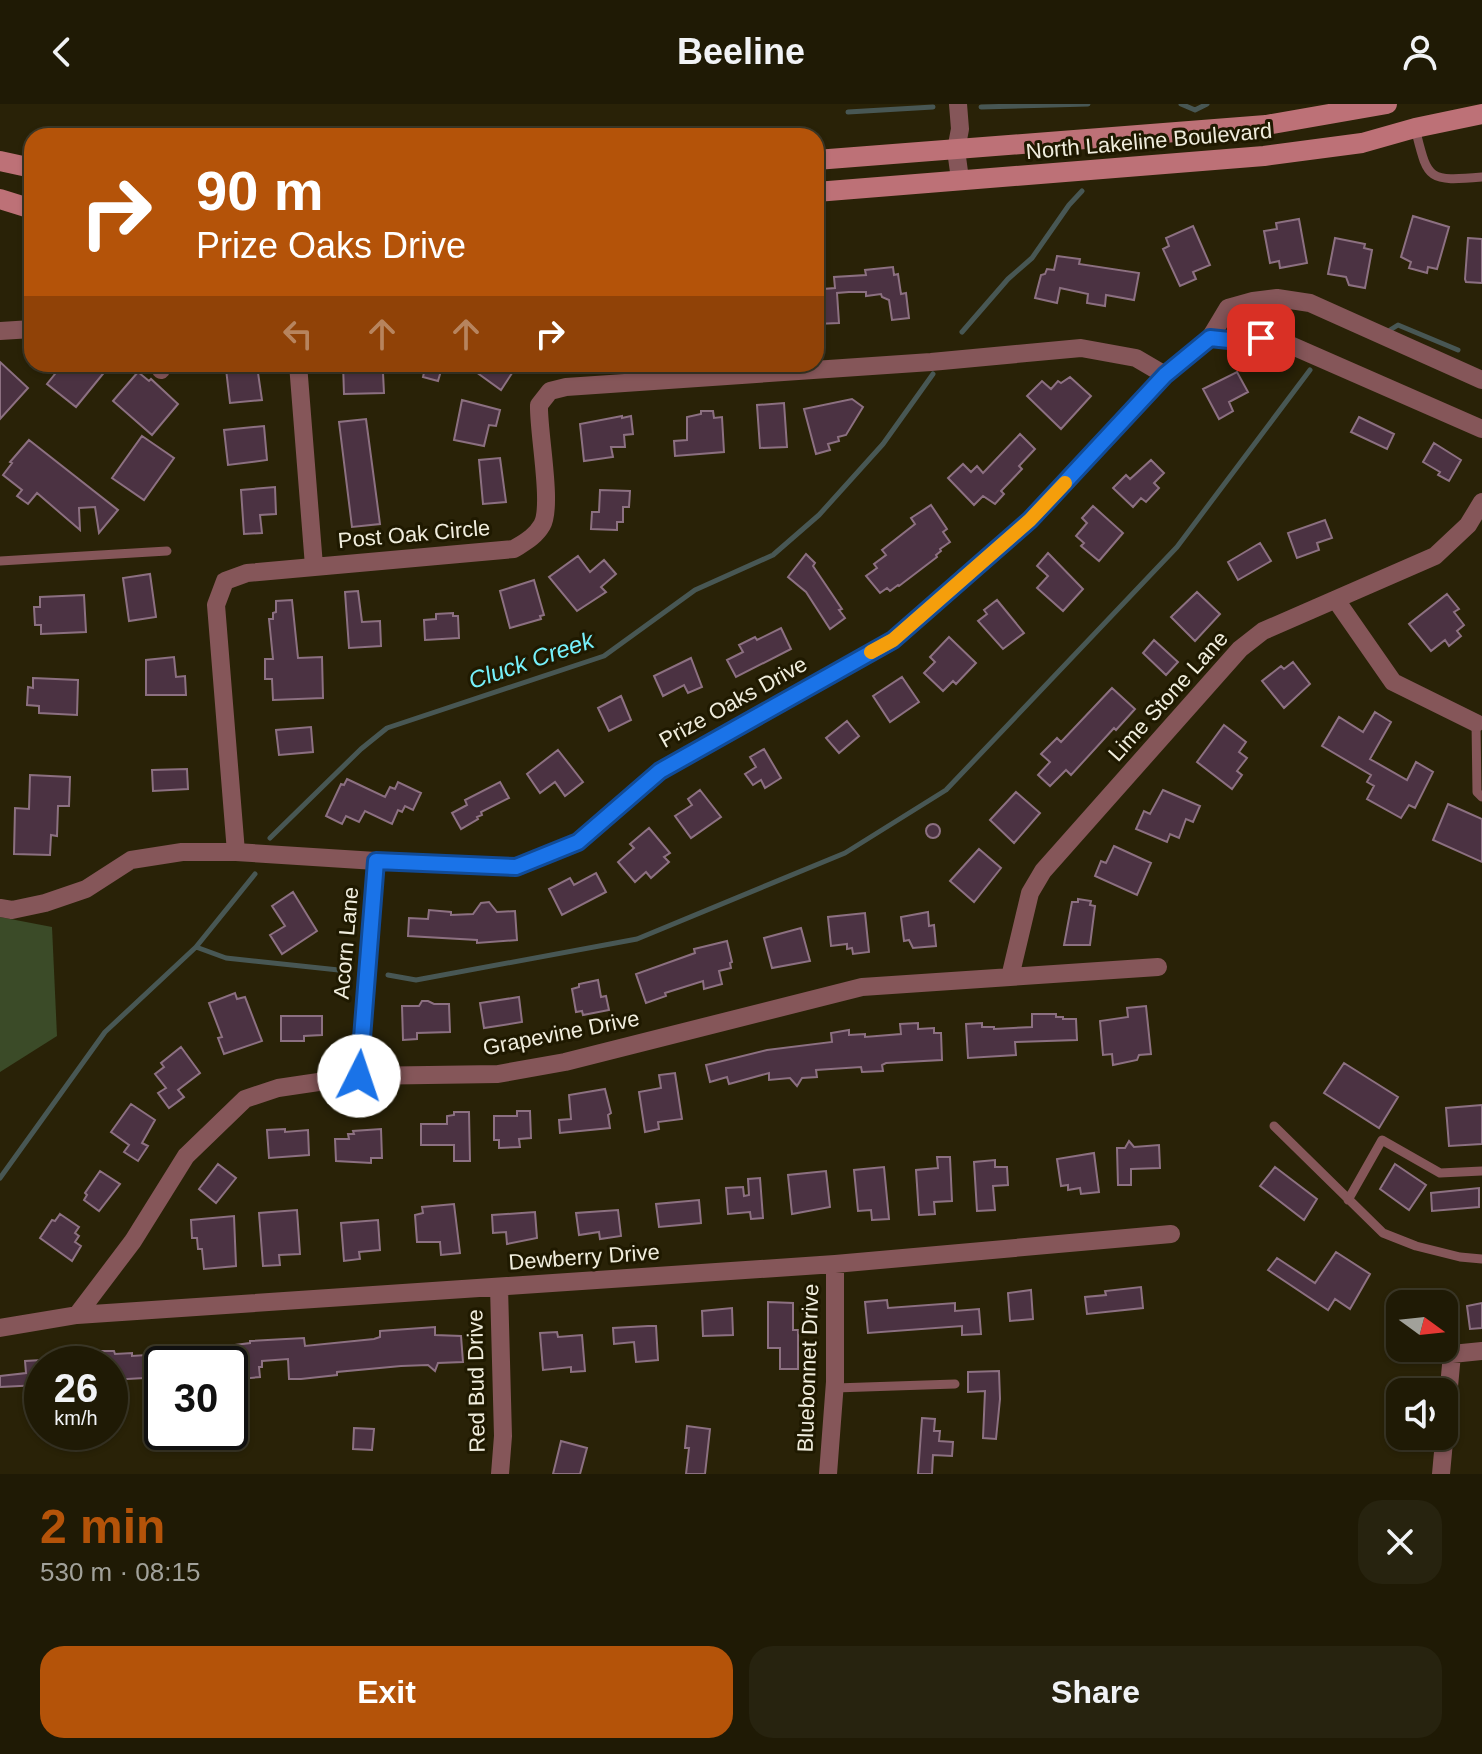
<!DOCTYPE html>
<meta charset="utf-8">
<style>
body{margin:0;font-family:Arial,sans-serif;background:#27230f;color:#f1f3f6;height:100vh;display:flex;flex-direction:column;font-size:30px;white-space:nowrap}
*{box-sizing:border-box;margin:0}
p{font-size:26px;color:#a1a19a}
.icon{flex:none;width:44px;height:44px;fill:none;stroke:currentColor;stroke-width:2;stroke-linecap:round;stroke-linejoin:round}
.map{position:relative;height:1370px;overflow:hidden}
.sheet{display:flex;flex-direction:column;background:#1f1a05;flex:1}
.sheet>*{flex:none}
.top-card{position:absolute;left:24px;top:24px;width:800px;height:244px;border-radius:24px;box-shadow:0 2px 6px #0004,0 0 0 2px #3c3827;background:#b45309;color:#fff;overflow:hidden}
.needle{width:52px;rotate:105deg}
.buttons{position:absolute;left:1386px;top:1186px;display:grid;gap:16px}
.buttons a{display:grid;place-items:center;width:72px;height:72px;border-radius:16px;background:#1f1a05;box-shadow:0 2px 6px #0004,0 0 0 2px #3c3827;font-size:40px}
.speed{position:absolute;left:24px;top:1242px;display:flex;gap:16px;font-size:40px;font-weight:700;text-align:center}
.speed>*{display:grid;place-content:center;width:104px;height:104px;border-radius:50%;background:#1f1a05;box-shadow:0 2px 6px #0004,0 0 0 2px #3c3827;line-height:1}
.speed small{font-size:20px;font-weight:400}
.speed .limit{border:4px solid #111;border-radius:12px;background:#fff;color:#111}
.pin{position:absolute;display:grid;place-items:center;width:68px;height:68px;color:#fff;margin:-34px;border-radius:16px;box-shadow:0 4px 12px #0006}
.me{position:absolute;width:88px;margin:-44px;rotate:4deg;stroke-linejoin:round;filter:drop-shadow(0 0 6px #0008)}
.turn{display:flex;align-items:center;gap:28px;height:168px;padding:0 40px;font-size:36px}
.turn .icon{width:104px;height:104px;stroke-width:2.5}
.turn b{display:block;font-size:56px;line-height:68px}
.lanes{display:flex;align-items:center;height:76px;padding:0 40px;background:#0003;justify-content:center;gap:40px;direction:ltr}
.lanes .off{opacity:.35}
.round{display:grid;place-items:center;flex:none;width:84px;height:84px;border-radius:24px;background:#27230f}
.summary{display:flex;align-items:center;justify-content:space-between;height:136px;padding:0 40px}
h1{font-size:48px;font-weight:700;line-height:60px;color:#b45309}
.button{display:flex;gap:16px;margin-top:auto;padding:16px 40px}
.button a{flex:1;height:92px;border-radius:24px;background:#b45309;color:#fff;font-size:32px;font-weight:700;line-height:92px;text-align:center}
.button a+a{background:#27230f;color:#f1f3f6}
header{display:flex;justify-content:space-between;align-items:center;height:104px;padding:0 40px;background:#1f1a05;font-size:36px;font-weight:700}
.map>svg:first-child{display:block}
.green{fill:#3b4b28}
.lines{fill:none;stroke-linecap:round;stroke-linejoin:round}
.stream{stroke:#485754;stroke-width:5}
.building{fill:#4b3242;stroke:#8c7081;stroke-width:2}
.service{stroke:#855659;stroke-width:9}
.minor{stroke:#855659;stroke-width:18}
.secondary{stroke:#bd7177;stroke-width:20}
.route-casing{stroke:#114b97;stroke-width:20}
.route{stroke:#1a73e8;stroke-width:14}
.slow{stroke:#f59e0b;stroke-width:14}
.labels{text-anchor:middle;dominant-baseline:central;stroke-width:6;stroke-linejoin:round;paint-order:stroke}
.street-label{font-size:22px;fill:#f0eddd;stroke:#1f1900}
.water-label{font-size:24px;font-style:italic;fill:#76f1fb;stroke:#1f1900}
</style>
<header><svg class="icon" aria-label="back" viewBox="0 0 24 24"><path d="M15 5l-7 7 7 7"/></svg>Beeline<svg class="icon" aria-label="person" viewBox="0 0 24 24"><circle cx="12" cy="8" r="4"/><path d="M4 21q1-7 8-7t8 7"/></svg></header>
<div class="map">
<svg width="1482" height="1370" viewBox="0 0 1482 1370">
<rect width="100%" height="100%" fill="#292207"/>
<path class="green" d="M0 813 52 823 57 932 0 968Z"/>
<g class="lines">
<path class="stream" d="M1181 0 1195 6 1207 0
M981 3 1088 0
M848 8 933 3
M1390 226 1398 221 1458 246
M962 228 1008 175 1032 154 1069 101 1082 87
M270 734 361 645 387 624 604 552 695 486 773 451 819 411 883 340 933 270
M196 843 226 854 348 867
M388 871 416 876 637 835 845 749 946 686 1177 443 1310 266
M0 1074 105 928 196 843 255 770"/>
</g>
<path class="building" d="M1413 112 1449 123 1437 165 1428 163 1427 169 1409 164 1411 158 1401 153Z
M1299 115 1307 159 1280 164 1279 157 1270 159 1264 127 1277 125 1276 119Z
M1193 122 1210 161 1193 168 1196 175 1180 182 1163 145 1169 142 1166 134Z
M1335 134 1365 140 1364 144 1372 146 1365 184 1349 181 1346 173 1328 170Z
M1468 134 1482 135V179L1466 178 1465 175Z
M1057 152 1080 155 1079 160 1139 169 1134 196 1106 191 1105 202 1087 199 1088 190 1060 184 1057 199 1035 194 1041 171 1045 170 1047 165 1054 166Z
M893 163 894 171 898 170 901 190 906 189 909 214 892 216 889 196 882 193 881 190 866 192V188H849L837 189 839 219 816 220V192L823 191V185L835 184 834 173 866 171 865 166Z
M0 258 28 284 0 315Z
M63 260H111L76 303 47 280Z
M343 260H378V269H383L384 289 344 290Z
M426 260H443L438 277 423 273Z
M465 260H518L501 286Z
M257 262 262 296 230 299 226 265Z
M138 268 149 277 151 275 178 300 152 331 113 297Z
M1237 268 1248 288 1229 298 1233 307 1219 315 1203 285Z
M1070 273 1091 292 1061 325 1027 292 1042 277 1051 285 1058 277 1061 279Z
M852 295 863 303 846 331 838 333 839 337 828 340 830 346 816 350 804 305Z
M462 296 500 306 496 322 489 321 484 342 454 336Z
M784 299 787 343 760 344 757 301Z
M701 307H713L714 314 722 313 724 348 675 352 674 337 687 336V313L701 310Z
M622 312V314L631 312 633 330 624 331 625 343H611L613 353 584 357 580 320Z
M1359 313 1394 330 1387 345 1351 328Z
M366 315 380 420 352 423 339 318Z
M264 322 267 356 228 361 224 326Z
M1020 330 1035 345 1019 362 1022 365 1001 387 1004 390 995 400 983 392 974 401 948 374 963 360 971 368 977 362 983 369Z
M142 332 174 354 144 396 112 374Z
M29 336 118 406 99 429 95 403 79 404 80 426 37 389 28 400 17 392 22 386 3 371 12 359 10 358Z
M1434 339 1461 356 1449 377 1438 371 1440 368 1423 358Z
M500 354 506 398 483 400 479 356Z
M1151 356 1164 369 1154 379 1159 384 1146 398 1141 394 1133 403 1113 384 1126 371 1130 375Z
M275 383 276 410 260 411 262 429 244 430 241 386Z
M600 386 630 387 629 403H623V418H617V426L591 425 592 408H599Z
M931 401 947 425 943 428 950 438 940 445 941 447 936 451 937 453 899 482 898 481 890 487 887 484 880 489 866 472 877 464 874 460 886 451 882 446 915 420 911 414Z
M1093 402 1123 429 1099 457 1081 442 1084 439 1076 432 1087 419 1082 414Z
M1325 416 1332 434 1317 439 1319 446 1297 454 1288 429Z
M1260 439 1271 457 1238 476 1228 458Z
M1048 449 1083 485 1063 507 1037 484 1048 472 1037 462Z
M806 450 815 459 813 462 842 505 839 506 845 514 830 525 806 488 788 473Z
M578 452 590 468 604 456 616 470 601 483 606 488 577 507 549 473Z
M150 470 156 513 129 517 123 474Z
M534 476 544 511 540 512 541 515 510 524 500 487Z
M358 487 362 518 380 517 381 542 349 544 345 488Z
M1197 488 1220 510 1195 537 1171 513Z
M1447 490 1459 505 1454 508 1464 521 1457 527 1461 532 1449 542 1445 536 1431 547 1409 520Z
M84 491 86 528 41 530V521H35L34 503H40V493Z
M292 496 298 554 322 553 323 594 273 596 272 575H265V555H273L269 515H273V509L276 508V497Z
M997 496 1024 529 1003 545 978 517 987 510 984 506Z
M453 509V512H458L459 534 425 536 424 516 436 515V510Z
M781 524 791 545 736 573 727 556 743 548 739 541 755 533 757 536Z
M949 533 976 559 956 580 953 577 943 587 924 569 935 558 930 553Z
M1154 536 1178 558 1166 571 1143 549Z
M174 553 176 573 185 572 186 591H146V556Z
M691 554 702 583 688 589 684 581 663 592 654 572Z
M1293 558 1310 580 1284 604 1262 577 1281 562 1284 565Z
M902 573 919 598 890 618 873 592Z
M33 574 78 576 77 611 39 609V602L27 601 28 583 33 584Z
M1112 584 1135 605 1116 626 1114 624 1071 671 1066 666 1050 682 1038 671 1050 658 1041 650 1057 634 1061 638Z
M621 592 631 616 609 627 598 604Z
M1375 608 1391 618 1370 655 1407 676 1416 658 1433 668 1415 704 1409 701 1401 714 1367 695 1374 682 1367 678 1371 671 1322 642 1339 613 1363 628Z
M847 617 859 632 839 649 826 634Z
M1224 621 1246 638 1239 648 1247 654 1237 667 1242 671 1232 685 1197 658Z
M311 623 313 648 279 651 276 626Z
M764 645 781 674 765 684 761 676 753 681 745 670 756 663 750 653Z
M558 646 583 678 565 692 555 678 540 689 527 670Z
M187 665 188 685 153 687 152 666Z
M30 671 70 673 69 702H58L57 732 51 731 50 751 14 750 15 704 29 705Z
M347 675 385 693 390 683 395 685 398 678 421 689 413 706 405 702 402 708 398 706 392 720 365 707 359 718 346 712 342 720 326 712 341 680 344 681Z
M500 678 509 694 481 708 482 711 477 713 478 715 461 725 452 709 467 701 465 696Z
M700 686 721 713 691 734 675 712 692 701 688 695Z
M1163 686 1200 702 1193 718 1186 715 1179 734 1170 730 1167 738 1136 725 1144 707 1150 710Z
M1016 688 1040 709 1014 739 990 716Z
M1448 700 1482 715V758L1433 736Z
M926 727a7 7 0 1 1 14 0a7 7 0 1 1-14 0Z
M649 724 670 749 664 753 669 758 651 774 646 768 635 778 618 758 634 744 630 740Z
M1114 742 1151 759 1137 791 1095 772 1101 757 1106 759Z
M979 745 1001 764 974 798 950 777Z
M596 769 606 788 562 811 549 785 570 774 574 781Z
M293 788 317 827 282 850 270 831 285 822 272 802Z
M1078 795 1091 797 1090 801 1095 802 1090 841H1064L1072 798H1078Z
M489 798 497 808 515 807 517 836 477 839V836L408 832 409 814 428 815 429 806 451 808V811L473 810 481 799Z
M928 808 929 822 934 821 936 842 913 844 909 836 904 837 901 813Z
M865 809 869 848 853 850 852 844 847 845V840L831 842 828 813Z
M801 824 810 857 772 864 764 834Z
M727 837 732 858 730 859 731 864 719 867 722 880 704 885 703 877 665 889 666 892 646 899 636 870 695 849 694 845Z
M598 876 601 893 606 892 609 906 583 911 582 907 576 908 572 885 579 883V880Z
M235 889 237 895 245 893 262 937 224 950 218 934 222 933 209 899Z
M519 893 522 918 484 924 480 899Z
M422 897H428L434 900H449L450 928 417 929V935L403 936 402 902H419Z
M1146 902 1151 950 1139 951 1137 956 1113 961 1112 950 1103 951 1100 917 1128 913 1127 904Z
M1032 910H1056V913H1063V915H1076L1077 936 1015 938 1016 951 968 954 966 920 982 919V923H994V925L1032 923Z
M281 912H322V931L304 932V937H281Z
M918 919V925L934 924V929H941L942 956 886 959 882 961 883 967 862 968 861 963 816 966 817 973 802 974 797 982 790 974 769 976V969L729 980 727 973 710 978 706 961 767 946 832 938 831 929 849 926V931L865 930V933L901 930 900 920Z
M181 943 200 969 178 986 184 993 169 1004 158 989 166 984 155 970 164 963 161 959Z
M1344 959 1398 993 1379 1024 1324 989Z
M675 969 682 1015 658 1018 659 1025 645 1028 639 988 661 984 659 971Z
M605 985 611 1009 608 1011 610 1024 560 1029 559 1016 571 1015 569 991Z
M131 1000 155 1016 142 1039 148 1042 138 1057 124 1048 129 1041 111 1028Z
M1482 1001V1040L1449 1042 1446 1004Z
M517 1007H530L531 1034 519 1035 520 1043 499 1044V1036H494V1012H517Z
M454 1008H469L470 1057H454V1041H421V1020H447V1012L454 1011Z
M285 1025V1028L308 1026 309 1051 269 1054 267 1026Z
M381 1025 382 1054H371V1059L336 1057 335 1035H349L348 1030H354L353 1027Z
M1129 1037 1134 1043 1159 1041 1160 1064 1131 1065V1081H1118L1117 1044H1125Z
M1094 1049 1099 1088 1081 1090 1080 1084 1068 1086V1081L1061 1082 1057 1055Z
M937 1053H950L952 1097 934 1098 935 1110 919 1111 916 1066 938 1064Z
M995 1056V1063H1007L1008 1081 993 1082 995 1106 977 1107 974 1058Z
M218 1060 236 1074 216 1099 199 1085Z
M1395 1060 1426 1081 1409 1106 1380 1085Z
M884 1063 889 1115 872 1116 871 1106 858 1107 854 1066Z
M1275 1063 1317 1095 1304 1116 1260 1082Z
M100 1067 120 1080 99 1107 84 1096 87 1091 85 1089Z
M826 1067 830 1103 792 1110 788 1071Z
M760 1074 763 1114 751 1115 750 1108 728 1110 726 1084 743 1083 744 1092 749 1091 748 1075Z
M1479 1084V1103L1432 1107 1431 1089Z
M699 1096 701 1119 659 1123 656 1100Z
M454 1100 460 1149 441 1151 440 1138H417L415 1111 423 1109 422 1103Z
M297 1106 300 1150 279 1151 280 1161 263 1162 259 1109Z
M618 1106 621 1132 600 1135 599 1128 579 1131 576 1109Z
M535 1108 537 1134 507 1140 506 1128 493 1129 492 1111Z
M60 1110 79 1123 75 1129 79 1132 75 1138 81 1142 72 1157 40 1134 52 1116 55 1117Z
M234 1112 236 1162 204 1165 202 1145H198L197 1134H192L191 1116Z
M378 1116 380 1146 359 1148 360 1155 344 1157 341 1119Z
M1336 1148 1370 1170 1350 1205 1335 1195 1328 1206 1268 1166 1277 1154 1315 1179Z
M1141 1183 1143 1204 1087 1210 1085 1193 1106 1191 1105 1187Z
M1031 1186 1033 1215 1010 1217 1008 1189Z
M887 1196 888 1204 955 1199V1207L979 1205 981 1230 962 1231V1222L868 1229 865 1198Z
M768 1198 793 1199V1226H798V1265H780V1244H768Z
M1482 1199V1224L1470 1225 1467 1202Z
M732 1204 733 1231 703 1232 702 1207Z
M648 1222H656L658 1256 636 1258 634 1238 614 1240 613 1224Z
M435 1223V1231L461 1232 463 1258 438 1259 435 1267 428 1261 401 1262 337 1268V1271L301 1275H289L288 1255 262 1257V1263H259L260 1273 230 1276V1260H163L162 1253V1273L110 1276V1260H102L101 1247H114L115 1250 132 1249V1252L162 1250 168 1247V1244L183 1242H227L250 1239V1237L304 1234 305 1242 374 1235 380 1233V1227Z
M557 1228 558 1233 582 1231 585 1267 571 1268V1263L543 1266 540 1229Z
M42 1256 40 1281 0 1283V1272L26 1269 25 1257Z
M999 1267 1000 1295 996 1335 983 1334 985 1287 968 1288V1268Z
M922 1314 935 1315 934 1327H940L939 1337 953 1338 952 1352 933 1351 932 1370H918Z
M687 1322 710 1325 705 1370H686L689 1344H685Z
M354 1324 374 1325 372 1346 353 1345Z
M561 1337 587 1344 580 1370H553Z"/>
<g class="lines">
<path class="service" d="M1415 24C1428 75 1426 78 1482 73
M0 457 167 447
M1476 619 1477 688 1482 693
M1274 1022 1383 1129 1416 1142 1460 1153 1482 1155
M1348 1096 1382 1036 1440 1069 1482 1067
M835 1284 955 1280"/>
<path class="minor" d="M958 0 960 25 956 46 960 75
M0 227 32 225
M1210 234C1234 237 1257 233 1281 237L1482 325
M160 260 161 266
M298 260 314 462
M1336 496 1393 578 1476 619
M236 748 216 501 225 477 247 469 514 445C525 438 535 433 542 421 553 402 538 327 539 301L550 287 566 283 931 258 1081 244 1136 254 1165 271
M0 804 12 806 45 799 86 785 131 756 182 748H236L376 757 516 763 578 738 660 667 893 536 1030 416 1165 271 1210 234 1228 204 1253 197 1277 194 1310 199 1482 276
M1010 873 1030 789 1043 767 1240 545 1263 527 1435 452 1468 421 1482 398
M359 972 376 757
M499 1183 503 1332 500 1370
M77 1211 133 1137 186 1052 245 995 278 984 359 972 498 970 565 958 862 883 1158 863
M0 1224 77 1211 835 1160 1171 1130
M828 1370 835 1278V1160
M1441 1370 1452 1250 1482 1247"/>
<path class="secondary" d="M816 56 1266 21 1387 0
M0 57 32 64
M816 88 1264 52 1362 39 1415 24 1482 10
M0 95 32 105"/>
</g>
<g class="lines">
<defs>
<path id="route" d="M359 972 376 757 516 763 578 738 660 667 893 536 1030 416 1165 271 1210 234 1229 236 1261 234"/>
</defs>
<use href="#route" class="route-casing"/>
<use href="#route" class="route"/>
<path class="slow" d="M871 548 893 536 1030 416 1065 379"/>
</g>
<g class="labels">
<g class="street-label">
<text transform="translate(1149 37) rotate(-5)">North Lakeline Boulevard</text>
<text transform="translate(414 430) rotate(-5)">Post Oak Circle</text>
<text transform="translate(1168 592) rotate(-48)">Lime Stone Lane</text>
<text transform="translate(733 598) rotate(-29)">Prize Oaks Drive</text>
<text transform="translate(346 839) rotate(-85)">Acorn Lane</text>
<text transform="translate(561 929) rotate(-11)">Grapevine Drive</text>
<text transform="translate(584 1153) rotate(-4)">Dewberry Drive</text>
<text transform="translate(808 1264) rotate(-88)">Bluebonnet Drive</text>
<text transform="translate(476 1277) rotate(-91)">Red Bud Drive</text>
</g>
<g class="water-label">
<text transform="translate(531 556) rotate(-19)">Cluck Creek</text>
</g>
</g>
</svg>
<div class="buttons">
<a><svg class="needle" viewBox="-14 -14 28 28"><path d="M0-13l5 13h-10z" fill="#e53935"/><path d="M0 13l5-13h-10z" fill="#a1a19a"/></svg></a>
<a><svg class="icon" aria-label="sound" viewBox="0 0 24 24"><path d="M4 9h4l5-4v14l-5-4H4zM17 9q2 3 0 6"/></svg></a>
</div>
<div class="speed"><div>26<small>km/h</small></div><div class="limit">30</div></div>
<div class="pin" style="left:1261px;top:234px;background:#d93025"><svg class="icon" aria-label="arrive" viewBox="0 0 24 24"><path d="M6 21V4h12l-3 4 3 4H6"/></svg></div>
<svg class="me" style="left:359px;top:972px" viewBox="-20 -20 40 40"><circle r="19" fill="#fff"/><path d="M0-13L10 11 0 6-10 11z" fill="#1a73e8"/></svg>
<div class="top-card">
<div class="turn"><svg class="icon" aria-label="right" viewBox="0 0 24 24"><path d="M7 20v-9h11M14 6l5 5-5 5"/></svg><div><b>90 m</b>Prize Oaks Drive</div></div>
<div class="lanes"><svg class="icon off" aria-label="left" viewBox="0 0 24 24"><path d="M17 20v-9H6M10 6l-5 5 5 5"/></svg><svg class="icon off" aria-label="ahead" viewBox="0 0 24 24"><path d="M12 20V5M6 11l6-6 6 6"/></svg><svg class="icon off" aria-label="ahead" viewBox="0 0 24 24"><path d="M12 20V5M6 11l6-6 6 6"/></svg><svg class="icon" aria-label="right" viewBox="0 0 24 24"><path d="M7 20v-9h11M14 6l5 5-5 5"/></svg></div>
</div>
</div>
<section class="sheet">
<div class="summary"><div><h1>2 min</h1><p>530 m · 08:15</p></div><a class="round"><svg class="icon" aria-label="close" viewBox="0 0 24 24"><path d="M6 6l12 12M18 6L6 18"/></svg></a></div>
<div class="button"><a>Exit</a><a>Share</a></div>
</section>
